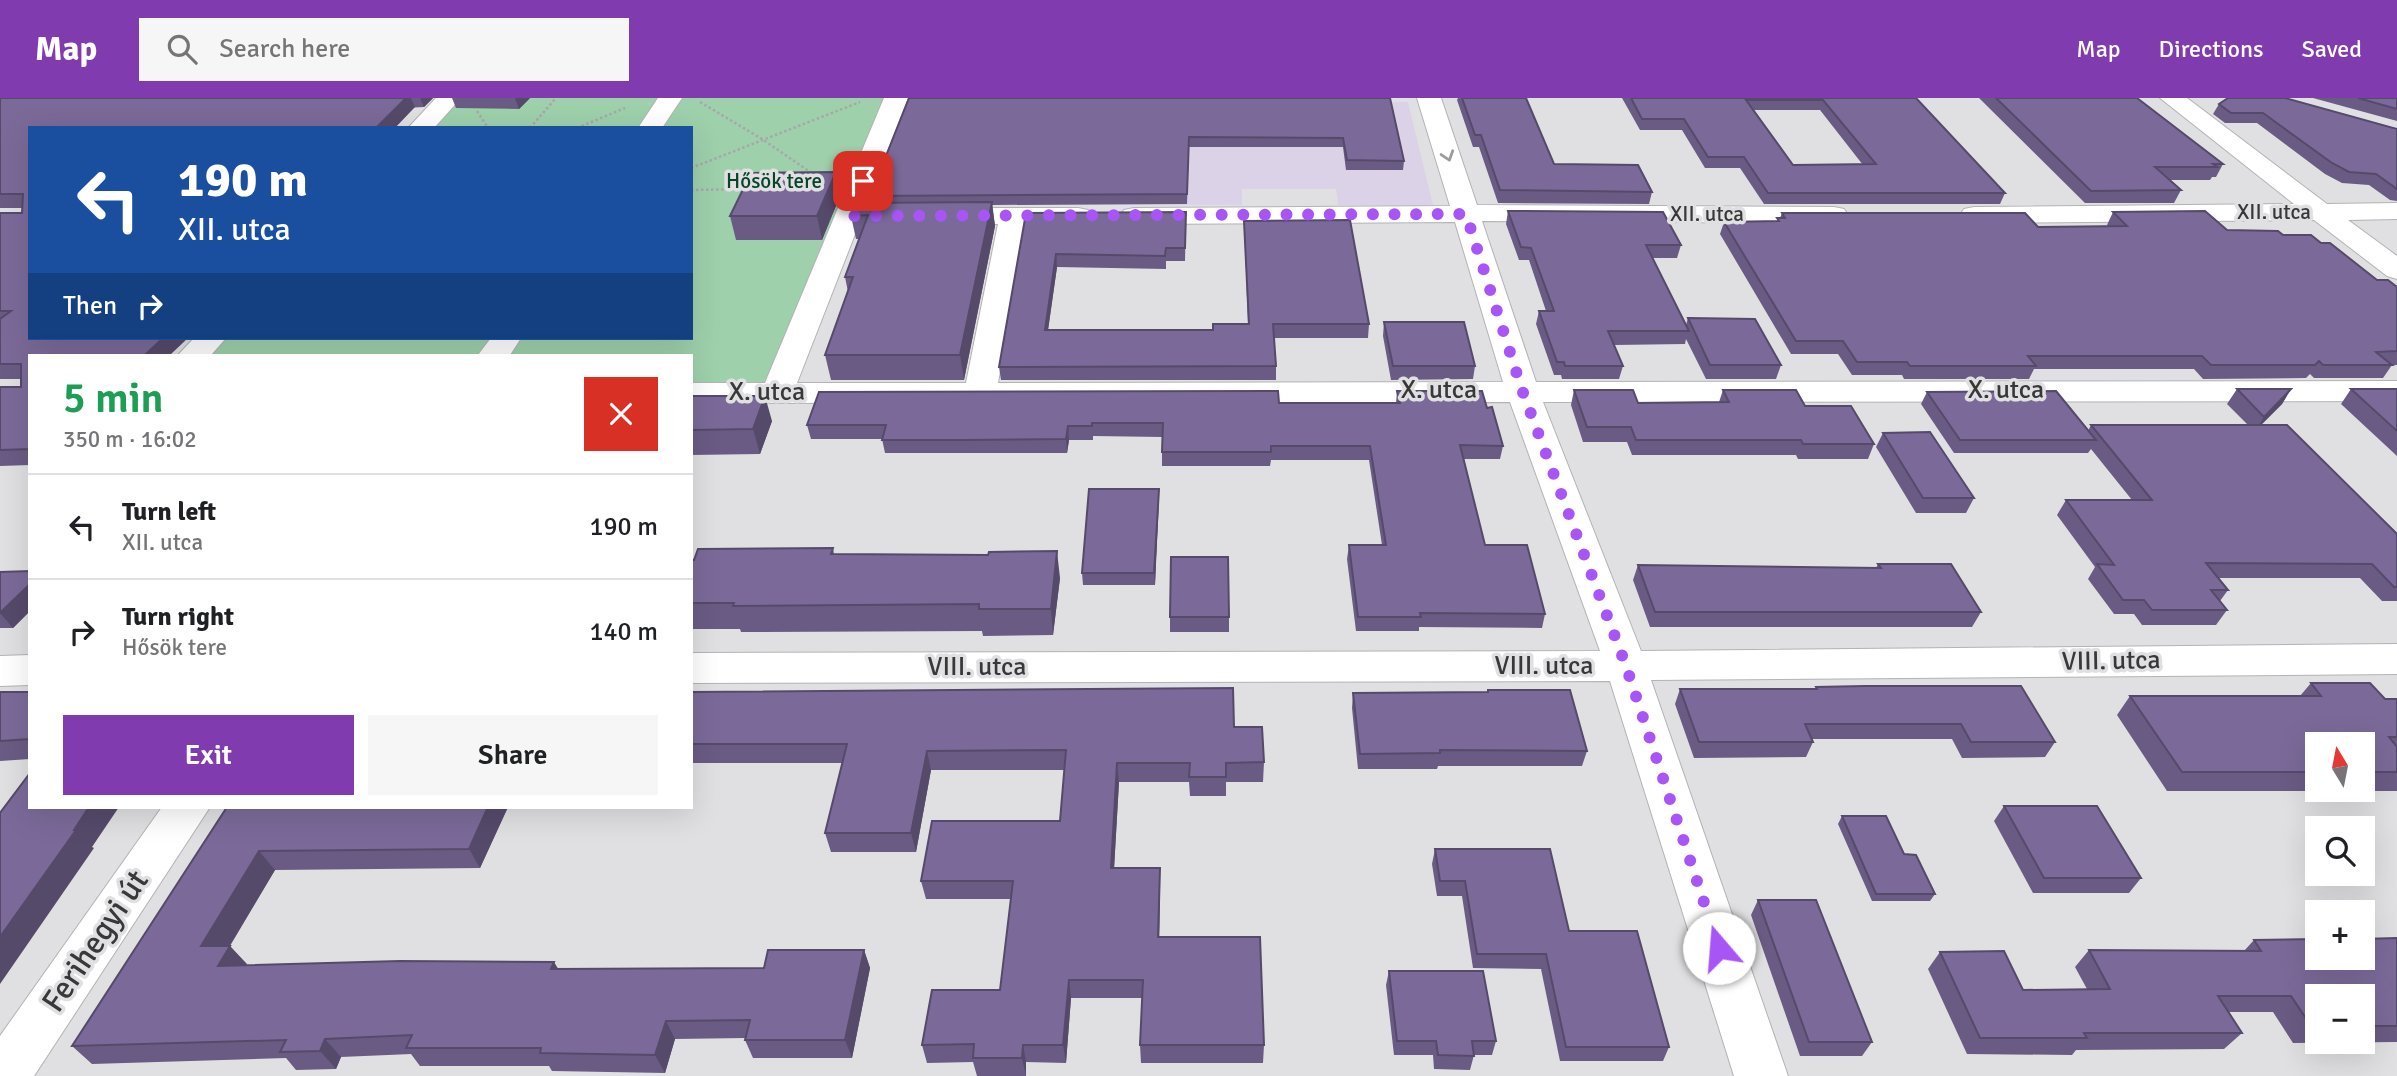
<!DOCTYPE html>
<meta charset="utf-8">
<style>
body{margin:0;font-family:Signika,sans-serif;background:#f6f6f6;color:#202124;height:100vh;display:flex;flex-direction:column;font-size:26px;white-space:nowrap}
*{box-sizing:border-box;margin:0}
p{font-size:23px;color:#757577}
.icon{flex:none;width:38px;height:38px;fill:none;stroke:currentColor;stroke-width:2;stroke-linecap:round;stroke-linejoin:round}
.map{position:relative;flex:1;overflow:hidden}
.side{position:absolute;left:28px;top:256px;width:665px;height:455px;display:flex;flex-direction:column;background:#fff;border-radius:0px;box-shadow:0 7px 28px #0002}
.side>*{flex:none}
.top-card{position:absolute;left:28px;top:28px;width:665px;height:214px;border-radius:0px;box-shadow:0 7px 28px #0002;background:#1a4fa0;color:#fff;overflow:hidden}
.needle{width:46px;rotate:350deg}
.fabs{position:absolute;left:2305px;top:634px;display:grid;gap:14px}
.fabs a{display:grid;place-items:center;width:70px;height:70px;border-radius:0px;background:#fff;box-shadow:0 7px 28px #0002;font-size:35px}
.pin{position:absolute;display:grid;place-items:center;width:60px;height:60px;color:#fff;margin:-30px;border-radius:14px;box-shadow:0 4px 10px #0006}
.me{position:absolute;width:77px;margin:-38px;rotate:342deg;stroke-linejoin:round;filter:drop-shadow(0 0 5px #0008)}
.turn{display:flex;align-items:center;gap:24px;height:147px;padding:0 35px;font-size:32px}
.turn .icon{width:91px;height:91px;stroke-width:2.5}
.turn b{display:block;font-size:49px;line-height:60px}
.then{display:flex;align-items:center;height:66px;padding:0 35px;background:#0003;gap:14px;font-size:26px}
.round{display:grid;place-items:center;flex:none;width:74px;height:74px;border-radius:0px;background:#f6f6f6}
.head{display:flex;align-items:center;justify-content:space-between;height:119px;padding:0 35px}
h1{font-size:42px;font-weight:600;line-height:52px;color:#1e9e55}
.primary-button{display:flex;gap:14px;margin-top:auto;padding:14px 35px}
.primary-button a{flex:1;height:80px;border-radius:0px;background:#803baf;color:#fff;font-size:28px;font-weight:600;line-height:80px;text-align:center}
.primary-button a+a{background:#f6f6f6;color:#202124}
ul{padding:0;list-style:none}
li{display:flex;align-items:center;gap:21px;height:105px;padding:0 35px;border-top:2px solid #e0e0e0}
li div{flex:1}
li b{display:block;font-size:26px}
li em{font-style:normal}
header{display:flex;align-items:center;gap:42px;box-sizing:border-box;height:98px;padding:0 35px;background:#803baf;color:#fff}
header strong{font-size:33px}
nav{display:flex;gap:38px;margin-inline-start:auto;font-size:24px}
.search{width:490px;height:63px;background:#f6f6f6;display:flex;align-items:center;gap:18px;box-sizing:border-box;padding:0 24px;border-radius:0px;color:#757577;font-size:26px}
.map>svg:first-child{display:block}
.education{fill:#dcd2e7}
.green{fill:#9ed0ac}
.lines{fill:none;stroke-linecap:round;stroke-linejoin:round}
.minor-casing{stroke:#b3b3b5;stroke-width:2}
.tertiary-casing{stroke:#b3b3b5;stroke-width:2}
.path{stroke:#a7a7a9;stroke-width:2.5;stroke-dasharray:2.5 2.5;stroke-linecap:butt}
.minor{fill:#fff;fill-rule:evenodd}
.tertiary{fill:#fff;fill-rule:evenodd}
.wall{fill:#6a5b84;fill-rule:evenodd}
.shaded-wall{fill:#564a6b}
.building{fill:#7b6a99;stroke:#564a6b;stroke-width:2;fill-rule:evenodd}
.oneway{stroke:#9c9c9c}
.route{stroke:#a855f7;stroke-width:12;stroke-dasharray:0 21.6}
.labels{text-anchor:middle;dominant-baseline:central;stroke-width:7;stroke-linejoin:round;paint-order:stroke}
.far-park-label{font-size:21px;fill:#074524;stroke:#e0e0e2}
.far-street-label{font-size:21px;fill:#383839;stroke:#e0e0e2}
.street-label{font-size:26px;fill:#383839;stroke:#e0e0e2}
.near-street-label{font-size:32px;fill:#383839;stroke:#e0e0e2}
</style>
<header>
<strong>Map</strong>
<div class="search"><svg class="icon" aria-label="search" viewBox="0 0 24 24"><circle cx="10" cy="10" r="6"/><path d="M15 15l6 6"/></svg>Search here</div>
<nav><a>Map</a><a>Directions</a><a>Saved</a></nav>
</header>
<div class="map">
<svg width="2397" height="978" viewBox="0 0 2397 978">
<rect width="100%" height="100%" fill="#e0e0e2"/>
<path class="education" d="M908 0 1408 4 1433 107H1338L1336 91H1242V107L866 105Z"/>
<path class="green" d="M449 0H896L777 295H691V257H194L211 240H691V30H420Z"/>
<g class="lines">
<defs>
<path id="minor" d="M436 0H461L434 30H408Z
M884 0H908L865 110H1078L1088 112 1092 118 1088 124 1025 126 998 285 1503 284 1455 124 1134 126 1124 124 1120 118 1124 112 1134 110 1450 108 1417 0H1441L1477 107 1834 109 1844 111 1848 117 1844 123 1834 125 1482 123 1536 284 2397 283V303L1543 304 1641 553 2397 546V576L1651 582 1788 978H1734L1610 583 691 585V555L1600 553 1510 304 691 305V285H765ZM859 126H998L966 285H797Z
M2160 0H2187L2327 106 2397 105V121L2348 122 2397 158V181L2387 178 2314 122 1974 125 1964 123 1960 117 1964 111 1974 109 2294 106Z
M194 240H226L211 257H178Z
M30 557V587L0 588V558Z"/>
<path id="tertiary" d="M658 0H682L662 30H638Z
M491 240H521L510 257H478Z
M162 709H210L34 978H0V938Z"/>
</defs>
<use href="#minor" class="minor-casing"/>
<use href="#tertiary" class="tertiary-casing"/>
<path class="path" d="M700 4 762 41 813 76
M477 13 488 30
M530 30 556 0
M577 30 625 10
M691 70 860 4
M691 92 746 91"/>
<use href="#minor" class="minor"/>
<use href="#tertiary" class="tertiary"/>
</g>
<path class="wall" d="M0 0H433L424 9 30 30V367L0 368V289H21V281H0V115H22V110H0Z
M452 0H530L519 11 456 10Z
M1390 0 1404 63 1403 72H1346L1343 49H1189L1187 106 992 107 995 128 964 282H831L825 257 848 194 845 179 859 141H856L851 118 868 105 867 98Z
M1458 0H1526L1554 66 1652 94 1649 106 1498 105 1479 49H1473L1457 2Z
M1622 0H1916L2005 95 2000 106H1764L1740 70H1705L1682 32H1640ZM1754 12H1820L1863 67H1793Z
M1979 0H2137L2223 66 2216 79H2212L2210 82H2170L2181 92 2174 105H2085Z
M2313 0H2397V23Z
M2219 6 2397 31V103L2390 102 2369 87 2342 85 2325 76 2257 25H2225L2213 16Z
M840 98 822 142H736L730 118Z
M1508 113 1681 147 1677 160H1652L1686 227 1688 220 1781 267 1776 281H1706L1686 241 1685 246 1614 247 1623 268 1619 281H1562L1561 277H1554L1536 226 1539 213H1546L1529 162H1519L1506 126Z
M1186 114 1185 163H1166V171L1057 169 1048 232H1213L1248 226 1244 123 1369 226 1368 240H1274L1276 268V282H1001L999 269 1026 115Z
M2113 114 2227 132 2283 137 2321 145 2377 182 2397 189V267H2392L2383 280H2314L2310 276 2306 280 2203 281 2194 271H2034L2029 281H1904L1902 277H1852L1838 256H1791L1720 136 1724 124 1777 123V120H1780L1782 115 2038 129 2108 128 2107 127Z
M1384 224 1475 268 1473 281 1391 282 1383 238Z
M2237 291H2291L2282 306 2261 327 2397 436V503H2382L2360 480H2218L2228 492 2220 503 2227 512 2216 527H2142L2134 516H2114L2088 481 2095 469 2057 417 2066 402H2132L2091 351 2088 355H1954L1921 306 1927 294 2088 333 2091 327H2248L2227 306Z
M2351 291H2397V358L2341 306Z
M1574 292 1638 305 1719 304 1723 292 1805 308 1874 346 1868 361H1798L1796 357H1632L1627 344H1583L1571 307Z
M1397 293 1487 310 1503 348 1500 361H1464L1485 447 1545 516 1542 530 1419 529V533H1356L1347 461 1349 447H1382L1369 362H1271L1270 368H1162V339L1093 338V342H1069L1067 355H885L882 341H811L807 327 1279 305H1396Z
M691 298 772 323 760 356 691 357Z
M1883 335 1974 400 1966 415H1916L1876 349Z
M1159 391 1155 487H1083L1082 475Z
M833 450 834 456 1060 480 1053 537 983 538 982 533 741 534 740 531H691V462Z
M1878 466 1981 514 1972 529H1650L1633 482 1638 467 1876 470Z
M30 473V513L13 530H0V474Z
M1170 519H1229V534H1170Z
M2311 585 2385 601H2397V693H2167L2117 617 2130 598H2300ZM2317 646H2362V691H2317Z
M1816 589 2055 644 2045 659 1962 660 1952 641H1812L1813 644 1806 659 1694 660 1675 606 1680 591H1815Z
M1488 592 1587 653 1582 668H1438L1437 671H1358L1352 610 1353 595 1487 594Z
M0 594H30V661L0 663Z
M691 594 1234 629 1264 664 1263 684H1226V698H1190L1189 684H1119L1114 770H1160L1159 839 1264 947 1263 965H1141L1140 947 1142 900H1071L1066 965 1026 964V978H977L973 964 927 965 922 947 1000 892 1011 801H926L921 783 1060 723 1065 672H931L916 754H831L825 735 842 665H691Z
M2004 708 2141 780 2129 795H2033L1994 723Z
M227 709H508L480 770 275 772 230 848 246 867 558 871 764 870 864 852 870 870 852 960H753L745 942V940L675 941 665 975 552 973 549 968H420L411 956 341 959 336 971 296 972 286 960 92 966 72 948Z
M1842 718 1904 756 1935 796 1930 803H1872L1838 726Z
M1435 751 1569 833 1669 949 1663 963H1560L1541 871 1473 870 1462 798H1437L1432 766Z
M1758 802 1872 944 1862 958H1800L1751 817Z
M2397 840V944L2293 945 2273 914H2229L2242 935 2224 951 2076 952 2072 957 1967 956 1928 871 1940 854 2023 892 2087 891 2075 869 2089 852 2244 853 2254 842ZM2317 898H2362V943H2317Z
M1389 873 1496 943 1492 957H1474L1470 972 1434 971 1433 957H1394L1386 887Z"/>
<path class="shaded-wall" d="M406 0H411L415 9 395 30H376Z
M420 0H433L424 9Z
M515 0H530L519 11Z
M836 74 840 98 822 142 817 118Z
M992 104 995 128 964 282 960 257Z
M1056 156 1057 169 1046 246 1045 232Z
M163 240H188L170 257H145Z
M2291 291 2282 306 2254 334 2264 319Z
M765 298 772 323 760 356 753 331Z
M1068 328 1069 342 1067 355 1066 341Z
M1159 391V403L1155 487 1154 475Z
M1057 453 1060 480 1053 537 1051 511Z
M30 486V513L13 530 0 515Z
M927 653 931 672 916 754 911 735Z
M1117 665 1119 684 1113 789 1111 770Z
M89 709H119L92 749 94 750 0 886V839Z
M488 709H508L480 770 469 751Z
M259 753 275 772 218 867 201 848Z
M1160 770V788L1159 857 1158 839Z
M230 848 247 866 235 886 218 868Z
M864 852 870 870 852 960 845 942Z
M554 864 565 882 551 871Z
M1069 882 1071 900 1066 965 1063 947Z
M666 923 675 941 665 975 655 957Z
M325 941 341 959 336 971 320 953Z
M1023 947 1026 964V978L1022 960Z"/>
<path class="building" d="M0 0H406L376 30H30V240H163L145 257H30V351L0 352V289H21V266H0V221L11 213H0V115H22L23 96H0Z
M909 0H1390L1404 63 1347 62 1343 40 1189 39 1187 96 867 98 871 88H874Z
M1462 0H1526L1554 66 1638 67 1652 94 1500 92 1481 37H1475Z
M1631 0H1916L2005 95H1768L1744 59H1708L1684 21H1642ZM1746 2H1823L1876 66 1793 67Z
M1996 0H2137L2223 66H2213L2217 69H2155L2181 92 2091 93Z
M2228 0H2285L2397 31V91L2376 76 2349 74 2332 65 2263 15H2231L2219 6Z
M2358 0H2397V11Z
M836 74 817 118H730L751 75Z
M992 104 960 257H825L853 179H845L868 117 851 118 856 105Z
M1508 113 1663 114 1681 147H1646L1689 233H1608L1623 268H1565L1564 264H1557L1539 213H1554L1531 150 1521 149Z
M2205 113 2227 132 2278 133 2283 137H2311L2321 145H2330L2377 182H2388L2397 189V253L2376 254 2392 267H2323L2319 263 2315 267H2211L2202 258H2028L2036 268H1910L1907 264H1857L1843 243H1796L1724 124 1779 123 1777 120H1785L1782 115H2025L2038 129 2127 128 2113 114Z
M1186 114 1185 150H1166L1165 158 1056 156 1045 232H1213V226H1249L1244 123 1350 122 1369 226H1273L1276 268 999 269 1026 115Z
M1688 220 1755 221 1781 267H1710Z
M1384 224H1464L1475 268H1393Z
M2237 291H2291L2264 319Z
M2351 291H2397V333Z
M1574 292H1633L1638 305 1729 304 1723 292H1796L1805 308H1851L1874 346H1803L1801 342H1636L1631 329H1587Z
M1278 293 1279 305H1400L1397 293H1482L1487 310 1492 309 1503 348 1460 347 1485 447H1527L1545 516 1420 515 1421 519H1358L1349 447H1386L1370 348H1271V354H1162L1163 325H1092V328H1068L1066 341 966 342H882L886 327H807L819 294Z
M2056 293 2096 342H1960L1927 294Z
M691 298H765L753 331 691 332Z
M2091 327H2287L2397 436V489H2394L2372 466 2206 465 2228 492H2211L2227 512H2152L2144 502H2123L2097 466 2114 467 2066 402H2152Z
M1930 334 1974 400H1923L1883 335Z
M1089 391H1159L1154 475H1082Z
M833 450 831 456 988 457 989 454 1057 453 1051 511H979V506L733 508 734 505H691V462H694L698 451Z
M1171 459H1228L1229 519H1170Z
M1878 466H1951L1981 514H1655L1638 467 1881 470Z
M30 473V486L0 515V474Z
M2311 585H2370L2385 601H2397V639H2389L2397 649V674H2362V646H2317V674H2182L2130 598H2321Z
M2021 588 2055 644H1971L1961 626H1805L1813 644H1699L1680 591H1817L1816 589 1865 588Z
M1233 590 1234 629H1262L1264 664 1226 665V679H1189L1190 665H1117L1111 770H1160L1158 839H1260L1264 947H1140L1143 882H1069L1063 947H1023L1022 960H973L974 946 922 947 932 892H1000L1013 783H921L932 723H1060L1066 652 927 653 911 735H825L847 646H691V594Z
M1488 592H1570L1587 653 1440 652V655L1360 656 1353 595 1488 594Z
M0 594H30V641L0 643Z
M30 675V709H89L74 732H76L0 839V715Z
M2004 708H2097L2141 780H2044Z
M227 709H488L469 751 259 753 201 848H230L218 868 400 863 554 864 551 871 764 870 768 852H864L845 942H745L750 922 666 923 655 957 540 955 541 950H406L412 937 325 941 320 953 280 954 286 942 72 948Z
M1842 718H1886L1904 756 1916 757 1935 796H1876Z
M1435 751H1550L1569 833H1637L1669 949H1566L1546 856H1477L1465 783H1440Z
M1758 802H1816L1872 944H1809Z
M2397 840V928H2362V898H2317V928H2311L2291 898H2218L2242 935H2084L2087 940H1980L1940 854 2004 853 2023 892 2110 891 2089 852 2261 853 2254 842 2317 841V859H2362V841Z
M1389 873H1483L1496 943H1472L1474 958 1438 957 1436 943H1397Z"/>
<defs><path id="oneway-chevron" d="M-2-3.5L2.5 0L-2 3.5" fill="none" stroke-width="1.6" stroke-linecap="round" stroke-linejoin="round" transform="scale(1.75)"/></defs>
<use class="oneway" href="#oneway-chevron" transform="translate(1448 58) rotate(72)"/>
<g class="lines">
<path class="route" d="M863 83 849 118 1466 116 1522 292 1626 568 1719 850"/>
</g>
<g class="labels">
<g class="far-park-label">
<text x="774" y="83">Hősök tere</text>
</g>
<g class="far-street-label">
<text x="2274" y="114">XII. utca</text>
<text x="1707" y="116">XII. utca</text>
</g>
<g class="street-label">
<text x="1439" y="292">X. utca</text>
<text x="2006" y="292">X. utca</text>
<text x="767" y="294">X. utca</text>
<text transform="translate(2111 563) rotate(-1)">VIII. utca</text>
<text x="1544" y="568">VIII. utca</text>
<text x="977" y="569">VIII. utca</text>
</g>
<g class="near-street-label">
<text transform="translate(95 843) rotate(-56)">Ferihegyi út</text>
</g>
</g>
</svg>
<div class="fabs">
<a><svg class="needle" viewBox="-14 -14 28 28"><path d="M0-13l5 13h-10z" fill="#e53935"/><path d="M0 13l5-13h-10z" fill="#757577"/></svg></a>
<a><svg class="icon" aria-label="search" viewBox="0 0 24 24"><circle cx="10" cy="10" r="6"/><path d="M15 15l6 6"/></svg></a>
<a>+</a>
<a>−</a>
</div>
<div class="pin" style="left:863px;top:83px;background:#d93025"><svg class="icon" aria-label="arrive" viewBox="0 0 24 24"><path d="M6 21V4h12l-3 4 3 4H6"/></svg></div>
<svg class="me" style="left:1719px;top:850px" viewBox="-20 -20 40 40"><circle r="19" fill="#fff"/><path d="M0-13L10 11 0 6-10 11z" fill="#a855f7"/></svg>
<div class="top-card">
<div class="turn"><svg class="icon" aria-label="left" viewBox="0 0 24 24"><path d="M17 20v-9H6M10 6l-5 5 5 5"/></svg><div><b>190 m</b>XII. utca</div></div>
<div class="then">Then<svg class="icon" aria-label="right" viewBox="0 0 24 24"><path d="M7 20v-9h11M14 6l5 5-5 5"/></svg></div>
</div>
<section class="side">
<div class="head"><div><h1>5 min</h1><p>350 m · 16:02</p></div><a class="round" style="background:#d93025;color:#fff"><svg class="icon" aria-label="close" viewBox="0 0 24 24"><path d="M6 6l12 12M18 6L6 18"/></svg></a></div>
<ul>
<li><svg class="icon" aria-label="left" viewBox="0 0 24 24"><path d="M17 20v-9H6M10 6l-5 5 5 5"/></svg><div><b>Turn left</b><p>XII. utca</p></div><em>190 m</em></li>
<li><svg class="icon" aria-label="right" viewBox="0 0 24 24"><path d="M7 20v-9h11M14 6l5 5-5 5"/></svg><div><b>Turn right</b><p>Hősök tere</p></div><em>140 m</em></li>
</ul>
<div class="primary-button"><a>Exit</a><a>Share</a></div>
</section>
</div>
